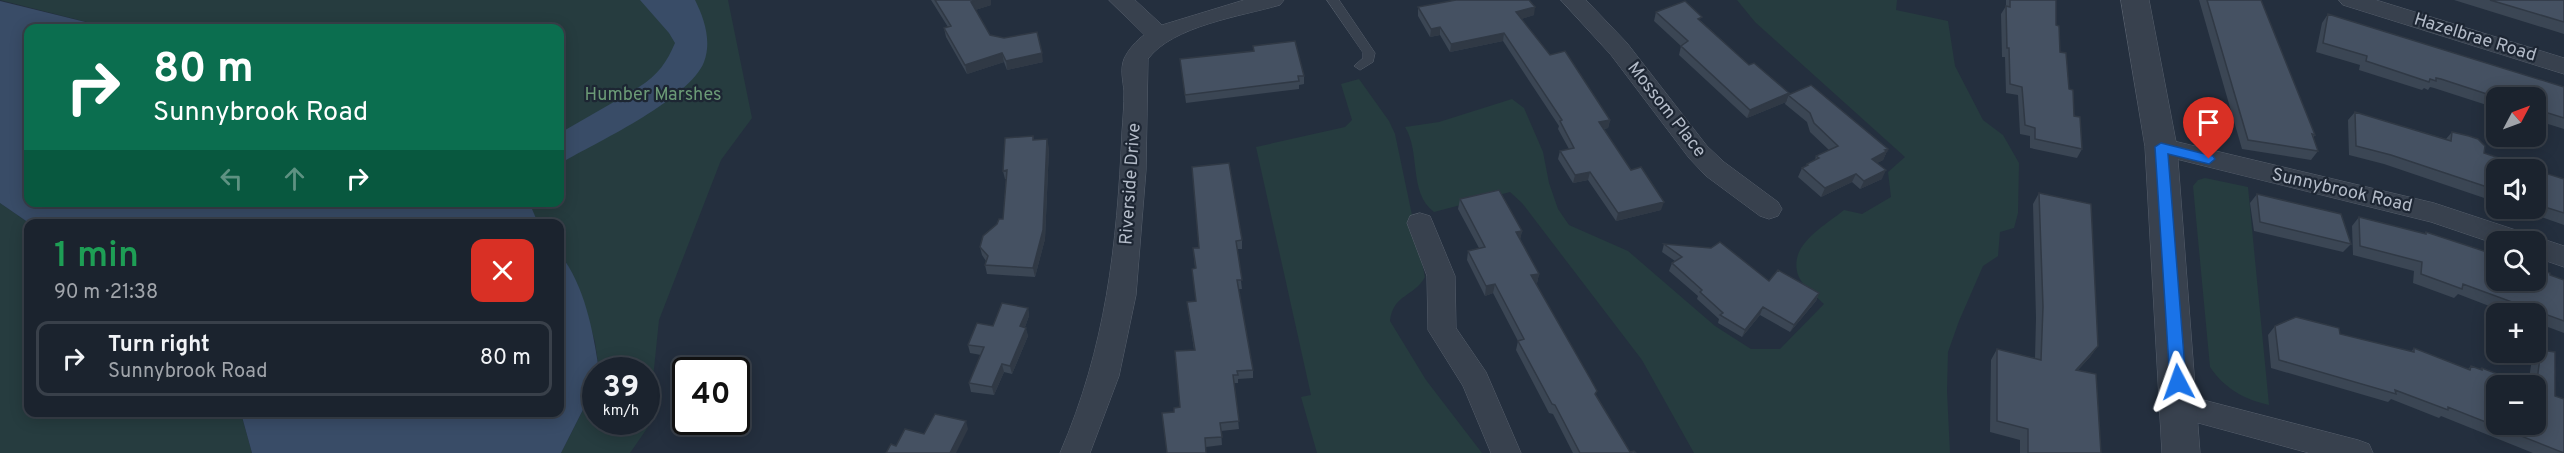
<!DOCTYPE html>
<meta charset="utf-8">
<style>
body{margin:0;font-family:Overpass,sans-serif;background:#282f3a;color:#f1f3f6;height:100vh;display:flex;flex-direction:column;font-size:22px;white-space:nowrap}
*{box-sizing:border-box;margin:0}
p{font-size:20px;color:#a0a4aa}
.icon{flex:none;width:33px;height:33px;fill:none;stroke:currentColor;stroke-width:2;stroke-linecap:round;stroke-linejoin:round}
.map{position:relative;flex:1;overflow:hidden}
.side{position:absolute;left:24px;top:219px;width:540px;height:198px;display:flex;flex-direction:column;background:#1b232e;border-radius:12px;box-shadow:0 3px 15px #0003,0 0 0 2px #39404a}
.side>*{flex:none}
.banner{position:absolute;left:24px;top:24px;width:540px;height:183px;border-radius:12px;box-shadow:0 3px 15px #0003,0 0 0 2px #39404a;background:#0b6e4f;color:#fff;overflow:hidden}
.needle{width:39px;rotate:49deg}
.buttons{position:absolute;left:2486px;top:87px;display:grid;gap:12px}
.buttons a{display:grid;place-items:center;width:60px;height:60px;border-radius:12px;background:#1b232e;box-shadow:0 3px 15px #0003,0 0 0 2px #39404a;font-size:30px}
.speed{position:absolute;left:582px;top:357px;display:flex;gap:12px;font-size:30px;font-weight:700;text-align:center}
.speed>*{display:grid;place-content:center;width:78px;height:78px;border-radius:50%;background:#1b232e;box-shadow:0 3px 15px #0003,0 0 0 2px #39404a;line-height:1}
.speed small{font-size:15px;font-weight:400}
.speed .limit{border:3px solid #111;border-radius:9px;background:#fff;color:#111}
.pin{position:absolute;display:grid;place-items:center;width:51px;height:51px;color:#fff;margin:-62px -26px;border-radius:50% 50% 50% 0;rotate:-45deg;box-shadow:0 0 6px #0007}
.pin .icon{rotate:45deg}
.me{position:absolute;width:66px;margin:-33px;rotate:356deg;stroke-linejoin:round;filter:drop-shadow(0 0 4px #0008)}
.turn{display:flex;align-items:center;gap:21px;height:126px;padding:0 30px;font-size:27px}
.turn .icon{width:78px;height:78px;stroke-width:2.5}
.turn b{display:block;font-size:42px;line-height:51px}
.lanes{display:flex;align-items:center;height:57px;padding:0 30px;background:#0003;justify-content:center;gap:30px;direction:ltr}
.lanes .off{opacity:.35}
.round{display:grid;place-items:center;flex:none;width:63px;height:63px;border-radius:12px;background:#282f3a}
.head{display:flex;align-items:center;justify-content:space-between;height:102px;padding:0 30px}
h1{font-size:36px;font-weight:600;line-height:45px;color:#1e9e55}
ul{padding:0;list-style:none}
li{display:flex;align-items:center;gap:18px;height:75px;margin:0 12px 9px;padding:0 18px;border:3px solid #39404a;border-radius:12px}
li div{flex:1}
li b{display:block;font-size:22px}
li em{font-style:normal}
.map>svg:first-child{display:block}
.green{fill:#263c3f}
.water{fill:#394c67}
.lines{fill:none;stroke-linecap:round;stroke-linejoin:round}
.service-casing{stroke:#565f6c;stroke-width:1}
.minor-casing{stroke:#565f6c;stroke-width:1}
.tertiary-casing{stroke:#565f6c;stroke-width:1}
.service{fill:#38414e;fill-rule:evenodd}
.minor{fill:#38414e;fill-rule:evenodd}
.tertiary{fill:#38414e;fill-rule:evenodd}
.wall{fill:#3b4654;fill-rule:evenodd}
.shaded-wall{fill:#303945}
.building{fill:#455162;stroke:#303945;stroke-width:1.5}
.route{fill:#1a73e8;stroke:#114b97;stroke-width:1.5}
.labels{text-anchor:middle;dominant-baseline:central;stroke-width:4.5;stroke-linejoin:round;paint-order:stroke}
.street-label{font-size:18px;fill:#b4bcc9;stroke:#1d2633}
.park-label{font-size:18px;fill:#6b9a76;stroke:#1d2633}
</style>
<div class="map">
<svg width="2564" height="453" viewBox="0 0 2564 453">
<rect width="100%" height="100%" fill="#242f3e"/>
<path class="green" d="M0 0H728L752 118 721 160 659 320 648 427 630 453H561L595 386 596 422H646V370H599L595 342 582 297 567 264 560 254V224L538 223 531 209V203L560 202V28H110Z
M1737 0H1897L1896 10 1948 21 1955 66 1983 120 2003 135 2019 163 2018 213 2014 228 2000 232 1998 256 1983 266 1959 321 1948 352 1947 391 1950 453H1694L1642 360 1522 203 1510 192 1434 212C1408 192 1421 153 1405 127L1439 122 1512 99 1524 108 1543 152 1549 183 1558 209 1569 225 1628 251 1715 326 1751 349H1780L1824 304C1816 296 1799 284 1797 271 1791 243 1826 225 1844 210L1862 214 1891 197 1888 172 1905 157 1755 22Z
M1359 79 1389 121 1395 134 1425 277C1414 297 1393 294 1390 321L1426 380 1482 453H1317L1301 397 1311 395 1256 147 1345 127 1352 120 1341 84Z
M2205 178 2248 187 2269 405C2244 399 2225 389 2210 367L2193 186 2198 180Z
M0 203 29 223 28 412 241 413 252 453H0Z"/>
<path class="water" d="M640 0H695C704 18 712 41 704 62 690 98 600 141 566 160L560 166V133L619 99C624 91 632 91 639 87 658 75 667 62 675 43L669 33Z
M0 1 110 28H28V202H531L532 209 538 223H29L0 203Z
M560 254C585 286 593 331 599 370H596L595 386 561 453H252L241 413 560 412Z"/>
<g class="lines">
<defs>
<path id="service" d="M1327 0H1339L1375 53 1373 62 1360 70 1354 66 1363 58V53Z"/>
<path id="minor" d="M1109 0H1135L1162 25 1244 0H1284L1280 5C1242 16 1172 26 1148 59L1146 170 1136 295 1119 376 1090 453H1060C1106 347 1117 246 1122 132 1123 119 1124 105 1124 91 1123 81 1120 69 1124 59 1128 50 1136 41 1144 35Z
M1561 0H1586L1627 43 1707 146 1724 162 1778 202 1782 209 1778 216 1769 219 1760 216 1706 176 1689 158 1611 55Z
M2339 0H2376L2564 58V74L2343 5Z
M2161 138 2434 203 2564 246V267L2535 257V242H2496V244L2431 222 2152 153 2148 147 2152 141Z
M1420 213 1430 216 1433 223 1455 276 1456 328 1486 372 1521 453H1491L1463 386 1428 330 1427 276 1407 223 1410 216Z
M2180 394 2358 440 2369 444 2373 453H2309L2180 418 2169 415 2165 406 2169 397Z"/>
<path id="tertiary" d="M2121 0H2149L2177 147 2200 453H2162L2145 147Z"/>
</defs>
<use href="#service" class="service-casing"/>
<use href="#minor" class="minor-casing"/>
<use href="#tertiary" class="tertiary-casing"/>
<use href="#service" class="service"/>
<use href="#minor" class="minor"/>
<use href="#tertiary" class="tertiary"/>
</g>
<path class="wall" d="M931 0H991V5L975 10 990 35 1043 62 1007 70 1004 62 967 74 946 37 944 28 948 27Z
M2006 0H2056V25L2060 52 2082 149 2077 158 2030 148V136L2020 134 2018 95 2006 93 2005 57H2002L2001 14 2006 6Z
M2199 0H2261L2315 135 2313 138 2318 151 2311 160 2242 149Z
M2454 0H2564V34Z
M1418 7 1534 15 1521 19 1550 55 1610 120 1608 128 1604 129 1631 170 1661 210 1616 221 1588 180 1573 183 1558 159 1560 151 1569 149 1558 129 1559 126 1503 41 1450 52 1440 35 1430 37 1418 16Z
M1656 12 1701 21 1749 65 1789 93 1786 102 1747 118 1679 55 1681 46 1654 21Z
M2328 14 2564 87V129L2535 120V98H2496V108L2434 88 2430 87 2428 90 2424 88 2422 90 2359 70 2360 65 2316 52 2322 23Z
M1253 46 1304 76V84L1299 85V89L1186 103 1180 59 1253 51Z
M1788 95 1888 149 1883 160 1877 163 1882 179 1860 189 1852 182 1821 197 1798 177 1802 168 1806 166 1807 164 1815 160 1816 156 1829 150 1810 132 1807 122 1785 104Z
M2355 112 2446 139 2452 132 2484 153 2496 170V202L2384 164 2349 155 2348 120Z
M1033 136 1034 140 1049 148 1045 239 1035 277 987 274 985 265 986 261 982 255 980 247 1003 219 1006 179H1005L1003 171Z
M2535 170 2564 179V225L2516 208H2535Z
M2039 193 2098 346 2090 357 2078 370 2101 453H2020V440L1990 432 1991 360 1997 349 2035 358 2036 318 2033 204Z
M2257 194 2351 244 2343 252 2254 231 2250 203Z
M1460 199 1522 231 1520 239 1539 274 1537 283H1536L1596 395 1630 452 1636 453H1573L1553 414 1549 413 1516 350 1518 341 1493 293 1485 296 1467 260 1468 251 1479 248 1458 209Z
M2359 217 2424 234 2426 232 2564 280V333L2535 322V314H2510L2458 294 2454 298 2413 283 2414 271 2353 255 2352 226Z
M1242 240V249H1237L1242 289H1238L1253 370V378L1238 379V383H1234L1239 429 1221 431 1222 445 1206 447 1174 412 1180 407 1194 350 1187 302 1196 301 1195 268 1193 248Z
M1664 244 1769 281 1819 293 1816 301 1790 332 1760 315 1742 337 1718 323 1719 319 1697 299 1698 296 1669 271 1672 263 1675 261 1662 252Z
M1028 308 1029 316 1025 327 1028 336 1012 374 1004 372 994 395 971 392 969 383 981 355 970 353 968 345 993 326Z
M2275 326 2340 334 2411 352 2414 348 2468 369 2471 366 2480 369 2482 368 2528 385 2532 359 2541 350 2555 396 2564 453H2533L2441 416 2439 418 2391 399 2388 402 2271 368 2268 335ZM2496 386H2535V424Z"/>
<path class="shaded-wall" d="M977 0H991V5L972 11 971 2Z
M1535 7 1534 15 1515 21 1516 12Z
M1440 27V35L1430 37 1431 29Z
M1504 33 1503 41 1450 52 1451 44Z
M1002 53 1004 62 967 74 965 65Z
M1042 53 1043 62 1007 70 1006 61Z
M1789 93 1786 102 1747 118 1750 110Z
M1610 120 1608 128 1597 130 1599 122Z
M1047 139 1049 148 1045 239 1035 277 1033 268Z
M1888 149 1883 160 1868 168 1872 159Z
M1886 170 1882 179 1860 189 1864 181Z
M1590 172 1588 180 1573 183 1575 175Z
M1856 174 1852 182 1821 197 1825 188Z
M1664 202 1661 210 1616 221 1618 213Z
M1522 231 1520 240 1516 232Z
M1539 274 1537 283 1529 285 1531 275Z
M1495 284 1493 293 1485 296 1486 286Z
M1819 293 1816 301 1790 332 1794 325Z
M1763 307 1760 315 1742 337 1745 330Z
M1028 308 1029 316 1022 335 1020 326Z
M1026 328 1028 336 1012 374 1010 366Z
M2098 346 2090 357 2068 380 2076 370Z
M1002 364 1004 372 994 395 992 387Z
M966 421 968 429 956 453H950Z"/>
<path class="building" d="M935 0H977L971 2 990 35 1004 38 1037 32 1042 53 1006 61 1002 53 965 65 944 28 951 26Z
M1456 0H1529L1535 7 1516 12 1550 55 1565 51 1610 120 1599 122 1631 170 1641 167 1664 202 1618 213 1590 172 1575 175 1560 151 1574 148 1560 121 1562 120 1504 33 1451 44 1440 27 1431 29 1418 7Z
M2010 0H2056V25L2059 26 2060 52 2066 53 2069 89 2073 90 2074 116 2080 117 2082 149 2035 139V128L2025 125 2022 87 2010 84 2009 48H2007L2006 6 2010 7Z
M2207 0H2261L2315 135 2312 134 2318 151 2248 140Z
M2490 0H2564V22Z
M1685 1 1702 17 1698 19 1749 65 1754 63 1789 93 1750 110 1681 46 1688 41 1656 12Z
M2328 14 2564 87V118L2535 109V98H2499L2441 79 2436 78V81L2430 79 2429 82 2366 61 2367 56 2323 43Z
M1295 41 1304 76H1298L1299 81 1185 95 1180 59 1254 51 1253 46Z
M1811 85 1888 149 1885 150 1887 151 1872 159 1886 170 1864 181 1856 174 1825 188 1802 168 1808 165 1807 164 1819 158 1816 156 1838 146 1814 123 1810 113 1788 95Z
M2355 112 2451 141 2452 132 2469 136 2478 139 2485 146 2484 153 2535 170H2496V190L2391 155 2356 146Z
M1033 136V140L1047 139 1043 230 1033 268 985 265 988 256 980 247 983 236 997 224 999 219H1003L1007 170 1003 171 1005 138Z
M1229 163 1242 240 1236 241 1242 280H1237L1253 370 1237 371 1238 375H1233L1239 421 1220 423 1222 437 1205 438 1206 453H1167L1162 413 1174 412V408L1180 407 1175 351 1195 350 1187 302 1196 301 1192 269 1196 268 1193 248H1199L1192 167Z
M2535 170 2564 179V213L2535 204Z
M1499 190 1522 231 1516 232 1539 274 1531 275 1591 380 1597 391 1595 394 1630 452 1634 451 1636 453H1580L1555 405 1552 404 1518 341 1524 339 1495 284 1486 286 1468 251 1485 247 1460 199Z
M2039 193 2091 204 2098 346 2076 370 2096 374 2101 453H2028V429L1997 421V349L2041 360 2043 307Z
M2257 194 2341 214 2351 244 2260 222Z
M2359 217 2426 234V232L2496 255V280H2535V268L2550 273V275L2564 280V321L2463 284 2462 289 2421 274 2422 262 2360 246Z
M1720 242 1769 281 1778 270 1819 293 1794 325 1763 307 1745 330 1720 315 1723 313 1700 292 1702 290 1672 263 1682 257 1664 244 1711 248Z
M1002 303 1028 308 1020 326 1026 328 1010 366 1002 364 992 387 969 383 984 347 968 345 977 323 993 326Z
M2296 317 2339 328 2340 334 2414 352V348L2470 370 2471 366 2482 370V368L2529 386H2496V424H2535V388H2536L2541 350 2555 352V396L2564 399V453L2448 407V410L2395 390 2396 394 2279 360 2275 326Z
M935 414 966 421 950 453H886L891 444 896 446 905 429 924 434Z"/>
<path class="route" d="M2161 143 2213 156 2215 159 2209 164 2168 154 2186 382 2183 387H2173L2170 382 2155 147Z"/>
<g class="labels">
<g class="street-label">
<text transform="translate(2475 38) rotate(17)">Hazelbrae Road</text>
<text transform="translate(1666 110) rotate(52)">Mossom Place</text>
<text transform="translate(1131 184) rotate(-86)">Riverside Drive</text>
<text transform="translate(2342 191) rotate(13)">Sunnybrook Road</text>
</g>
<g class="park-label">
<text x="653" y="95">Humber Marshes</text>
</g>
</g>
</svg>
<div class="buttons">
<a><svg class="needle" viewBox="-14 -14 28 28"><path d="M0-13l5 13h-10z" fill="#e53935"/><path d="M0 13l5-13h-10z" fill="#a0a4aa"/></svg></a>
<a><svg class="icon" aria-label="sound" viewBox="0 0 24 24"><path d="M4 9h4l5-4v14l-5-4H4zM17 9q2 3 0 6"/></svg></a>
<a><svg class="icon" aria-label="search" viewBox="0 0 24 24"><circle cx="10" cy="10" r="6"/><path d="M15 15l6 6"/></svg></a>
<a>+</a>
<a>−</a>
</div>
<div class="speed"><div>39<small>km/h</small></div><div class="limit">40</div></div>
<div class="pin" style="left:2209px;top:159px;background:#d93025"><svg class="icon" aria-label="arrive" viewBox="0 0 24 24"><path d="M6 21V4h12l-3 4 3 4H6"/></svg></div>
<svg class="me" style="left:2178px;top:382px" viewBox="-20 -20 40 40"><path d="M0-17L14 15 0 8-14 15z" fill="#1a73e8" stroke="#fff" stroke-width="4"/></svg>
<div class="banner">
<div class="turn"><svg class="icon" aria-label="right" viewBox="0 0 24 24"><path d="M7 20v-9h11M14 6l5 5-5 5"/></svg><div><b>80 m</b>Sunnybrook Road</div></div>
<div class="lanes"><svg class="icon off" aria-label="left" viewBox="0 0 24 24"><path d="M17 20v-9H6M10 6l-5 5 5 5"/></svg><svg class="icon off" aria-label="ahead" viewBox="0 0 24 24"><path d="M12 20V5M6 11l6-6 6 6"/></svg><svg class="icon" aria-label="right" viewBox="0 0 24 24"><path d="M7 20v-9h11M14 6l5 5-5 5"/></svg></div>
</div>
<section class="side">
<div class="head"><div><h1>1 min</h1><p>90 m · 21:38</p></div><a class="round" style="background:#d93025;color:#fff"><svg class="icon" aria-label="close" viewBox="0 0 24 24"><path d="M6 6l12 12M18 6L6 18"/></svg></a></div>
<ul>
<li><svg class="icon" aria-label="right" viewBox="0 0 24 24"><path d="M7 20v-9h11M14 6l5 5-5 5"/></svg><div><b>Turn right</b><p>Sunnybrook Road</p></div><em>80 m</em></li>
</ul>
</section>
</div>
